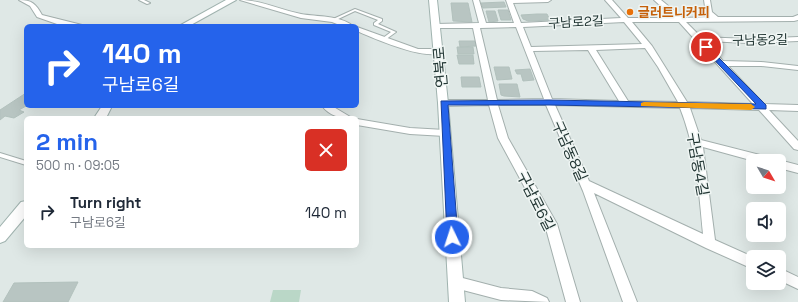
<!DOCTYPE html>
<meta charset="utf-8">
<style>
body{margin:0;font-family:"Space Grotesk","Noto Sans KR",sans-serif;background:#f2f2f3;color:#1f2937;height:100vh;display:flex;flex-direction:column;font-size:15px;white-space:nowrap}
*{box-sizing:border-box;margin:0}
p{font-size:13px;color:#747a83}
.icon{flex:none;width:22px;height:22px;fill:none;stroke:currentColor;stroke-width:2;stroke-linecap:round;stroke-linejoin:round}
.map{position:relative;flex:1;overflow:hidden}
.details{position:absolute;left:24px;top:116px;width:335px;height:132px;display:flex;flex-direction:column;background:#fff;border-radius:6px;box-shadow:0 4px 16px #0002}
.details>*{flex:none}
.top-card{position:absolute;left:24px;top:24px;width:335px;height:84px;border-radius:6px;box-shadow:0 4px 16px #0002;background:#2563eb;color:#fff;overflow:hidden}
.needle{width:26px;rotate:129deg}
.controls{position:absolute;left:746px;top:154px;display:grid;gap:8px}
.controls a{display:grid;place-items:center;width:40px;height:40px;border-radius:6px;background:#fff;box-shadow:0 4px 16px #0002;font-size:20px}
.pin{position:absolute;display:grid;place-items:center;width:34px;height:34px;color:#fff;margin:-17px;border:2px solid #fff;border-radius:50%;box-shadow:0 1px 4px #0007}
.me{position:absolute;width:44px;margin:-22px;rotate:356deg;stroke-linejoin:round;filter:drop-shadow(0 0 3px #0008)}
.turn{display:flex;align-items:center;gap:14px;height:84px;padding:0 12px;font-size:18px}
.turn .icon{width:52px;height:52px;stroke-width:2.5}
.turn b{display:block;font-size:28px;line-height:34px}
.round{display:grid;place-items:center;flex:none;width:42px;height:42px;border-radius:6px;background:#f2f2f3}
.headline{display:flex;align-items:center;justify-content:space-between;height:68px;padding:0 12px}
h1{font-size:24px;font-weight:700;line-height:30px;color:#2563eb}
ul{padding:0;list-style:none}
li{display:flex;align-items:center;gap:12px;height:56px;padding:0 12px}
li div{flex:1}
li b{display:block;font-size:15px}
li em{font-style:normal}
.map>svg:first-child{display:block}
.green{fill:#bad7c7}
.building{fill:#b8c5c2;stroke:#b2c1bd}
.lines{fill:none;stroke-linecap:round;stroke-linejoin:round}
.lane-casing{stroke:#a3afad;stroke-width:2}
.street-casing{stroke:#a3afad;stroke-width:2}
.secondary-casing{stroke:#a0b3af;stroke-width:2}
.lane{fill:#fff;fill-rule:evenodd}
.street{fill:#fff;fill-rule:evenodd}
.secondary{fill:#fff;fill-rule:evenodd}
.route{fill:#2563eb;stroke:#184099}
.slow{fill:#f59e0b}
.food-dot{fill:#e8710a;stroke:#eff5f3;stroke-width:1.5}
.labels{text-anchor:middle;dominant-baseline:central;stroke-width:3;stroke-linejoin:round;paint-order:stroke}
.far-food-label{font-size:13px;font-weight:bold;fill:#c56008;stroke:#eff5f3;text-anchor:start}
.far-street-label{font-size:13px;fill:#223634;stroke:#eff5f3}
.street-label{font-size:15px;fill:#223634;stroke:#eff5f3}
</style>
<div class="map">
<svg width="798" height="302" viewBox="0 0 798 302">
<rect width="100%" height="100%" fill="#dfe8e6"/>
<path class="green" d="M273 290H301L299 302H270Z"/>
<path class="building" d="M504 2 506 7 483 8 481 3Z
M451 3H468L472 22 453 21Z
M498 10H508L511 20H501Z
M486 11H495L498 21 489 22Z
M537 14H547L550 20 528 21 523 19 521 15Z
M459 41H475L476 46 460 47Z
M457 47H473L474 54H458Z
M457 55H473L474 64H459Z
M494 67H509L512 79 497 80Z
M530 69 534 80 523 81 521 74H517L515 70Z
M461 77H479L481 87H462Z
M499 84H517L520 97 504 96 501 95Z
M26 93V106L19 110 24 112 14 118 5 116 0 120V110Z
M78 282 68 302H3L14 283Z"/>
<g class="lines">
<defs>
<path id="lane" d="M139 0H144L150 3 147 4Z
M355 9 382 19V21L378 24 396 32 385 40H383V38L391 32 374 25V23L378 20 355 11 334 21 331 20Z
M0 153 26 161V165L0 157Z"/>
<path id="street" d="M19 0C32 0 36 4 42 15L86 26 57 24 37 17 30 6Z
M240 0C261 0 280 10 301 14 317 17 340 15 353 26H342L332 22 301 18Z
M473 0H479L486 23H514L506 0H551L548 2 513 3 521 23 621 18 605 0H612L628 18H674L654 0H661L683 18 710 17 706 13 704 0H710L712 12 718 17H793L798 15V20L794 21 686 22 701 37 749 39 798 37V41L749 43 705 41 723 61 761 62 798 66V70L761 66H728L764 104 798 105V111L769 110 798 141V150L794 149 759 110 690 108 701 140 768 157 773 161H754L703 147 715 240 753 257V269L706 248 594 193 637 302H623L583 191 546 105H498L508 138 557 224 580 302H566L545 225 498 138 489 105 443 106 439 103 443 100H488L473 28H436L432 26 436 24 479 23ZM624 22 642 44 531 47 523 27ZM632 22H679L753 104 687 102 652 46ZM516 27 544 99 497 100 480 28ZM645 48 658 67 678 102 628 101 596 50ZM588 50 619 101 552 99 533 51ZM555 105 680 108C696 148 699 191 703 234L589 181Z
M357 27 418 49H439L443 51C429 63 373 38 357 31Z
M322 106H332L352 118C339 118 330 116 322 106Z
M357 119 410 128 445 130 450 133 445 136 410 134 357 125Z
M779 160 798 165V173L779 168V161H777Z
M779 268 798 277V289L779 280Z
M455 276 501 288 532 291 547 298 549 302 501 300 455 288 450 286 449 282 450 278Z"/>
<path id="secondary" d="M226 0H236L189 26H179Z
M429 0H437L448 103 465 302H449L438 103Z
M102 106H112L106 118H94Z
M26 201V216L5 241 0 243V227L21 202Z"/>
</defs>
<use href="#lane" class="lane-casing"/>
<use href="#street" class="street-casing"/>
<use href="#secondary" class="secondary-casing"/>
<use href="#lane" class="lane"/>
<use href="#street" class="street"/>
<use href="#secondary" class="secondary"/>
</g>
<path class="route" d="M706 45 766 105V109L549 105H448L458 237 456 240H448L447 237 441 101 549 100 756 104 704 49 703 47Z"/>
<path class="slow" d="M644 102 751 104 755 107 751 110 641 106V103Z"/>
<circle class="food-dot" cx="630" cy="12" r="4"/>
<g class="labels">
<g class="far-food-label">
<text x="638" y="12">글러트니커피</text>
</g>
<g class="far-street-label">
<text transform="translate(576 22) rotate(-3)">구남로2길</text>
<text transform="translate(760 40) rotate(-1)">구남동2길</text>
</g>
<g class="street-label">
<text transform="translate(440 67) rotate(-95)">연북로</text>
<text transform="translate(570 151) rotate(66)">구남동8길</text>
<text transform="translate(698 164) rotate(80)">구남동4길</text>
<text transform="translate(536 201) rotate(63)">구남로6길</text>
</g>
</g>
</svg>
<div class="controls">
<a><svg class="needle" viewBox="-14 -14 28 28"><path d="M0-13l5 13h-10z" fill="#e53935"/><path d="M0 13l5-13h-10z" fill="#747a83"/></svg></a>
<a><svg class="icon" aria-label="sound" viewBox="0 0 24 24"><path d="M4 9h4l5-4v14l-5-4H4zM17 9q2 3 0 6"/></svg></a>
<a><svg class="icon" aria-label="layers" viewBox="0 0 24 24"><path d="M12 4l9 5-9 5-9-5zM3 14l9 5 9-5"/></svg></a>
</div>
<div class="pin" style="left:706px;top:47px;background:#d93025"><svg class="icon" aria-label="arrive" viewBox="0 0 24 24"><path d="M6 21V4h12l-3 4 3 4H6"/></svg></div>
<svg class="me" style="left:452px;top:237px" viewBox="-20 -20 40 40"><circle r="17" fill="#2563eb" stroke="#fff" stroke-width="3"/><path d="M0-11L8 9 0 5-8 9z" fill="#fff"/></svg>
<div class="top-card">
<div class="turn"><svg class="icon" aria-label="right" viewBox="0 0 24 24"><path d="M7 20v-9h11M14 6l5 5-5 5"/></svg><div><b>140 m</b>구남로6길</div></div>
</div>
<section class="details">
<div class="headline"><div><h1>2 min</h1><p>500 m · 09:05</p></div><a class="round" style="background:#d93025;color:#fff"><svg class="icon" aria-label="close" viewBox="0 0 24 24"><path d="M6 6l12 12M18 6L6 18"/></svg></a></div>
<ul>
<li><svg class="icon" aria-label="right" viewBox="0 0 24 24"><path d="M7 20v-9h11M14 6l5 5-5 5"/></svg><div><b>Turn right</b><p>구남로6길</p></div><em>140 m</em></li>
</ul>
</section>
</div>
